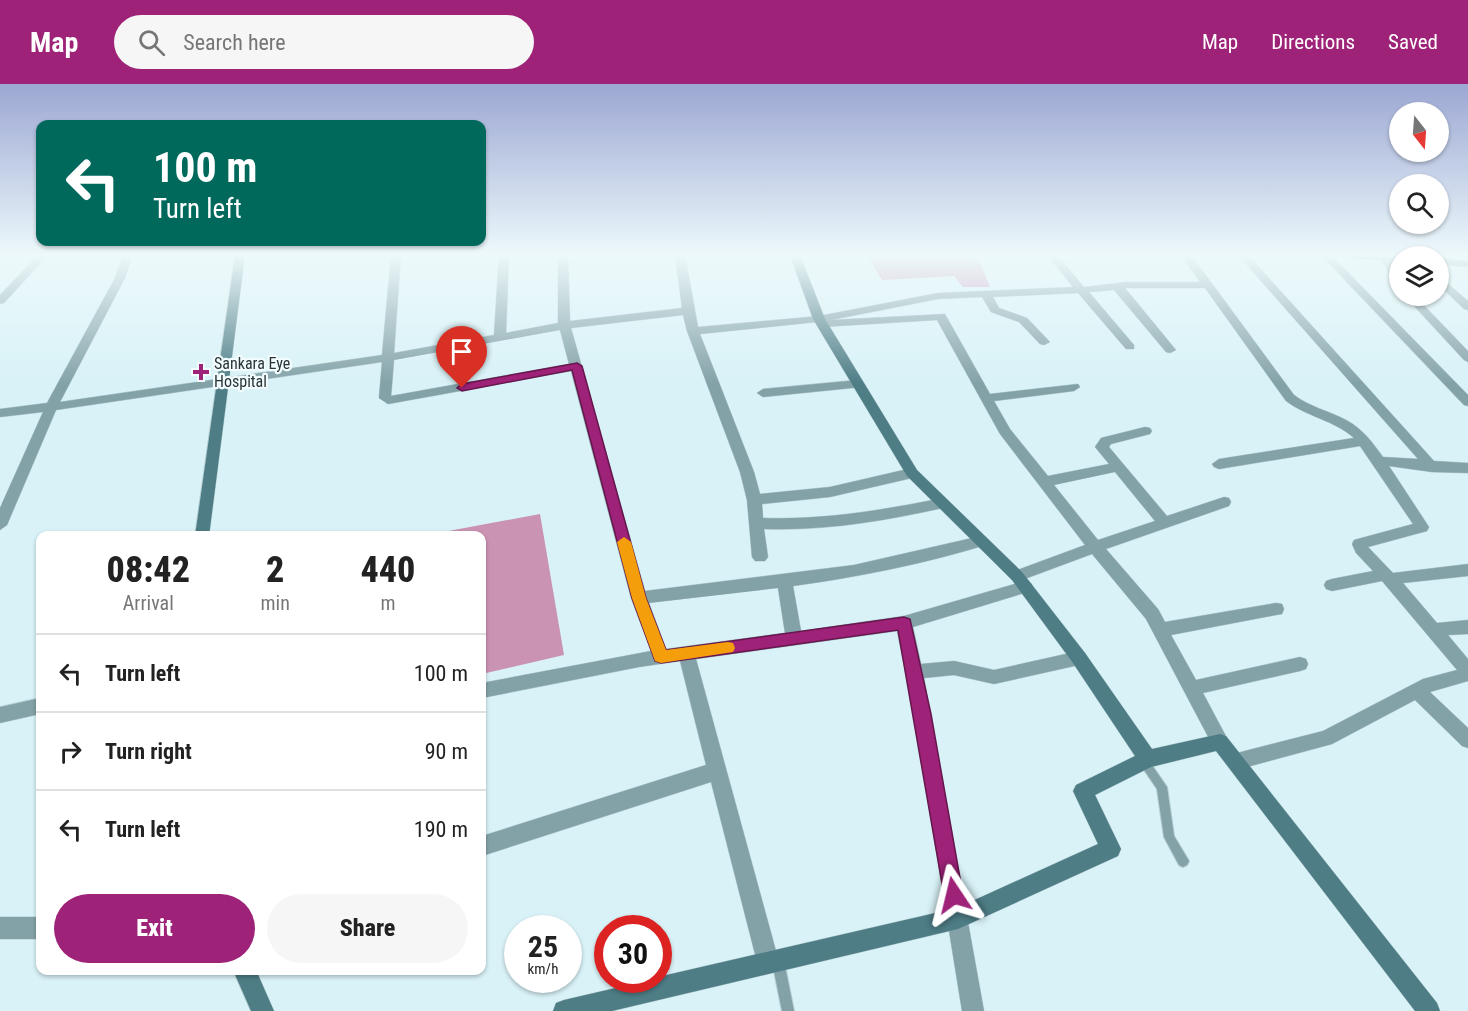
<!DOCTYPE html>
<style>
body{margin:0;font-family:"Roboto Condensed",sans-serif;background:#f6f6f6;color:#222;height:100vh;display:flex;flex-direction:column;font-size:22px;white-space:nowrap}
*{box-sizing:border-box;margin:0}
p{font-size:20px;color:#767676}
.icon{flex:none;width:33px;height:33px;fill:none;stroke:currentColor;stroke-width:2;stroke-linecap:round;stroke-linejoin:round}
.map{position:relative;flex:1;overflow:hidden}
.panel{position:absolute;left:36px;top:447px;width:450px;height:444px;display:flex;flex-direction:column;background:#fff;border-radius:12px;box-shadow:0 2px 4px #0004}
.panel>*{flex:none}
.top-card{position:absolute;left:36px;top:36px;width:450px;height:126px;border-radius:12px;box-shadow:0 2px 4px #0004;background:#00695c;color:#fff;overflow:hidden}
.needle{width:39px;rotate:163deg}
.fabs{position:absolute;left:1389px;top:18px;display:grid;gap:12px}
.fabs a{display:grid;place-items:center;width:60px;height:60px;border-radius:50%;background:#fff;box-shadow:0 2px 4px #0004;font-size:30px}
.speed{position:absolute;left:504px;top:831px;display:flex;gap:12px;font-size:30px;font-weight:700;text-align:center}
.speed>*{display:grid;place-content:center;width:78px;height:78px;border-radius:50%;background:#fff;box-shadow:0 2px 4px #0004;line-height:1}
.speed small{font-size:15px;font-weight:400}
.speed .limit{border:9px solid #d22;background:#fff;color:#111}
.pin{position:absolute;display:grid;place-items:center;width:51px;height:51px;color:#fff;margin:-62px -26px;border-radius:50% 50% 50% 0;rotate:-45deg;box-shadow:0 0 6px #0007}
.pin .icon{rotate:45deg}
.me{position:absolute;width:66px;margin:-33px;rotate:350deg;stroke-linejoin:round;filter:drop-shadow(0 0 4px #0008)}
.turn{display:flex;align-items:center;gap:21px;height:126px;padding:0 18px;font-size:27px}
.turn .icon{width:78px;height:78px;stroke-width:2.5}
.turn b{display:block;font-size:42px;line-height:51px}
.eta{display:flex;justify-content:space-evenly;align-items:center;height:102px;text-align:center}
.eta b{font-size:36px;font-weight:800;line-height:42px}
.action{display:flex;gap:12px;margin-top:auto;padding:12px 18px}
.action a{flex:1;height:69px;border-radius:36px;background:#9e2278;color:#fff;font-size:24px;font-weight:800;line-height:69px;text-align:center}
.action a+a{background:#f6f6f6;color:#222}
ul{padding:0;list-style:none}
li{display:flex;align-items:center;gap:18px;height:78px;padding:0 18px;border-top:2px solid #e0e0e0}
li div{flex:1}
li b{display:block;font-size:22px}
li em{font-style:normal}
header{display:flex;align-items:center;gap:36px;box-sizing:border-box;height:84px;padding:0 30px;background:#9e2278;color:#fff}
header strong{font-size:28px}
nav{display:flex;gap:33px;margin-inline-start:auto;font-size:21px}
.search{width:420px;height:54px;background:#f6f6f6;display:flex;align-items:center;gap:15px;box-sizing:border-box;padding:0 21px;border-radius:33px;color:#767676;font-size:22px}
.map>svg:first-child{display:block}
.water{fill:#cb93b3}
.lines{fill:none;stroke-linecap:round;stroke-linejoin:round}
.lane-casing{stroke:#b5ccd0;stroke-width:2}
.street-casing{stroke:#b5ccd0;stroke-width:1}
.secondary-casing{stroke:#b5ccd0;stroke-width:1}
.lane{fill:#83a2a8;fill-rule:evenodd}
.street{fill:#83a2a8;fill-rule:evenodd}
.secondary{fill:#4e7d86;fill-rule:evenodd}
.route{fill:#9e2278;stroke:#67164e;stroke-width:1.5}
.slow{fill:#f59e0b}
.poi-dot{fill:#9e2278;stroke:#f2fcfe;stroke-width:2}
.labels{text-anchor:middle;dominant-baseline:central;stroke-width:4.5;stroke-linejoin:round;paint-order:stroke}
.poi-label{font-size:16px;fill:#2a3436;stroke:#f2fcfe;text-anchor:start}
</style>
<header>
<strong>Map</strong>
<div class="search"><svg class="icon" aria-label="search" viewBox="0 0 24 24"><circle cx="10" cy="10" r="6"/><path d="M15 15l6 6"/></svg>Search here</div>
<nav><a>Map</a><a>Directions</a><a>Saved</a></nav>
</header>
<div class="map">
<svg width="1468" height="927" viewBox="0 0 1468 927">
<rect width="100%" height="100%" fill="#d8f2f7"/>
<path class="water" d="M867 171H970L980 179 990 203H963L954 192 882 196Z
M540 430 564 571 482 590V452L427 451Z"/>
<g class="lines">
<defs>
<path id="lane" d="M1143 672 1147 674 1167 703 1174 752 1189 777 1187 781 1183 783 1179 781 1164 753 1157 705 1138 677 1139 674Z
M778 871 782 873 784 877 794 927H782L772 877 774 873Z"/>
<path id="street" d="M38 171H48L4 219 0 220V211Z
M123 171H133L125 194 60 318 382 271 391 171H401L394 269 494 251 499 171H509L506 249 558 239V171H568L570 237 682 224 675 171H685L698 243 819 232 938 209 1073 203 1047 171H1057L1084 203 1127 198H1200L1181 171H1191L1294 311C1310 323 1329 327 1346 336 1363 345 1372 358 1383 373L1418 375 1238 171H1248L1434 377 1468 379V389L1432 388 1389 382 1429 443 1427 447 1368 463 1393 489 1468 480V492L1403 499 1437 539 1468 536V550L1448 551 1468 575V597L1430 608 1468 644V664L1462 662 1415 616 1332 660 1236 686 1229 683 1227 677 1229 671 1323 647 1423 595 1457 586 1382 497 1332 507 1326 505 1324 501 1326 497 1332 495 1373 487 1356 469 1352 460 1354 456 1413 440 1360 362 1219 385 1214 383 1212 380 1219 375 1354 354C1334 336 1307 333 1286 317L1205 204H1125L1176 266 1170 269 1166 268 1114 206 1089 208 1134 261V265H1126L1078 209 993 213 999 224 1027 234 1050 258 1044 261 1040 260 1019 238 991 228 982 213 938 215 831 236 945 230 990 310 1078 300 1080 303 1074 307 994 317 1010 345 1048 392 1109 380 1095 363 1101 354 1145 343 1150 344 1152 347 1150 350 1111 360 1109 363 1167 432 1224 413 1229 414 1231 418 1229 422 1106 465 1158 525 1165 538 1276 519 1282 520 1284 525 1282 530 1276 531 1171 551 1196 596 1300 573 1306 575 1308 580 1306 585 1300 587 1203 609 1229 658 1226 664 1220 666 1214 664 1146 535 1092 470 1022 496H1012L1009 492 1012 488 1085 461 1000 350 937 236 822 243 818 242 817 238 700 250 754 388 760 410 830 403 912 384 919 389 912 394 830 413 762 420 763 434C824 436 883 426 943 414L950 419 943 424C884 437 825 447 764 445L768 473 765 477H755L752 473 747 416 740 388 687 247 683 231 571 244 645 507 854 481 981 452 986 453 988 457 986 461C923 480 859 493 793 502L801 547 904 532 1025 497 1031 499 1033 503 1031 507 913 543 921 580 954 577 994 586 1079 567 1085 569 1087 574 1085 579 1079 581 994 600 954 591 924 594 984 927H962L914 630 897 547 696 575 779 878 776 886 768 889 760 886 757 878 711 698 482 772V752L706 681 680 577 639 583 482 614V599L651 567 631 514 571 287 388 320 379 314 382 278 56 326 7 441 0 446V424L43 328 0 333V325L47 319 115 194ZM560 246 569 280 391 312 394 276ZM1115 388 1155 437 1098 456 1054 401ZM778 504 785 549 666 565 649 519Z
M1321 171H1331L1468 311V322L1464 321Z
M1378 171H1386L1400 190V201L1396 200Z
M1438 191 1468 217V226L1464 225 1438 200Z
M1405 212H1415L1468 267V278L1464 276Z
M858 296 862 297V303L763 313 757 309 763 305Z
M40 614V630L0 639V623Z
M0 833H40V855H0Z"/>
<path id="secondary" d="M235 171H245L209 452H195Z
M790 171H800L825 235 917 386 1022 488 1085 569 1152 665 1220 650 1226 652 1437 919 1440 927H1415L1216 667 1151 683 1095 711 1121 765 1118 772 958 845 612 927H553L556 919 564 916 650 896H658V893L957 824 1098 760 1073 707 1076 701 1135 672 1073 579 1012 496 907 392 813 235Z
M1345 171 1404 172H1400V177L1350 174Z
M1438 174 1468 177V183L1438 180Z
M233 886H256L274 927H251Z"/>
</defs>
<use href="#lane" class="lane-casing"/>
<use href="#street" class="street-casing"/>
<use href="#secondary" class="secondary-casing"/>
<use href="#lane" class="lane"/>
<use href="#street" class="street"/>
<use href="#secondary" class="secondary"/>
</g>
<linearGradient id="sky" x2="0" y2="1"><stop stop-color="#9ca7d3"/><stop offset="0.57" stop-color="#edf9fb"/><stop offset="1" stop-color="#edf9fb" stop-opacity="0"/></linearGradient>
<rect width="1468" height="300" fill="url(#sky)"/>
<path class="route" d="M577 279 582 282 646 514 666 566 904 533 910 535 931 630 963 811 961 818 954 821 947 818 944 811 898 546 661 579 655 577 632 514 572 286 462 307 457 304 462 300Z"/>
<path class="slow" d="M624 453 631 458 646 514 666 566 728 558 733 559 735 564 733 568 661 579 655 577 632 514 617 458Z"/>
<path class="poi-dot" d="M198 279h6v6h6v6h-6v6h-6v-6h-6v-6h6z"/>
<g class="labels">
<g class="poi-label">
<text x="214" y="279">Sankara Eye<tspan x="214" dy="18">Hospital</tspan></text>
</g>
</g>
</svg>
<div class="fabs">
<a><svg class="needle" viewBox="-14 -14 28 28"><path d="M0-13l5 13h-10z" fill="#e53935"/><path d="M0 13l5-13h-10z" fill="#767676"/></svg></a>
<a><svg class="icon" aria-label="search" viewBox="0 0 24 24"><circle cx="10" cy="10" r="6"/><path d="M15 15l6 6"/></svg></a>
<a><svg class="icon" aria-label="layers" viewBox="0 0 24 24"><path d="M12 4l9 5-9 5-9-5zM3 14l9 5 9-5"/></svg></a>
</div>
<div class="speed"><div>25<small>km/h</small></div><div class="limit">30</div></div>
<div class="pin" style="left:462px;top:304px;background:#d93025"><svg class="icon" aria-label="arrive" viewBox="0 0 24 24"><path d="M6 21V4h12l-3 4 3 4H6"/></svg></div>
<svg class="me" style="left:954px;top:811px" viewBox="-20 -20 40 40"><path d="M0-17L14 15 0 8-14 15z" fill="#9e2278" stroke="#fff" stroke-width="4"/></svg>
<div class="top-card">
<div class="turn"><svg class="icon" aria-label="left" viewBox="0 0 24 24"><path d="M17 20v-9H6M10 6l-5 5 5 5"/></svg><div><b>100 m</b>Turn left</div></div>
</div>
<section class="panel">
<div class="eta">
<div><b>08:42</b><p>Arrival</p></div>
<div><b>2</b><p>min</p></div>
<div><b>440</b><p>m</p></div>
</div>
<ul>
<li><svg class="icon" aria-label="left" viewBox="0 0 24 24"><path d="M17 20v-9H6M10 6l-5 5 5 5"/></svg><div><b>Turn left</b></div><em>100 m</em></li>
<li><svg class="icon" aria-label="right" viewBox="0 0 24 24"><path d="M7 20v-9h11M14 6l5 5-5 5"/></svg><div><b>Turn right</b></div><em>90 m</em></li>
<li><svg class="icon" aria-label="left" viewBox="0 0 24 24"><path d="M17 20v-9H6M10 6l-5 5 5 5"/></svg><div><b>Turn left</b></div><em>190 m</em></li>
</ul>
<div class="action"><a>Exit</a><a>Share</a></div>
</section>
</div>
